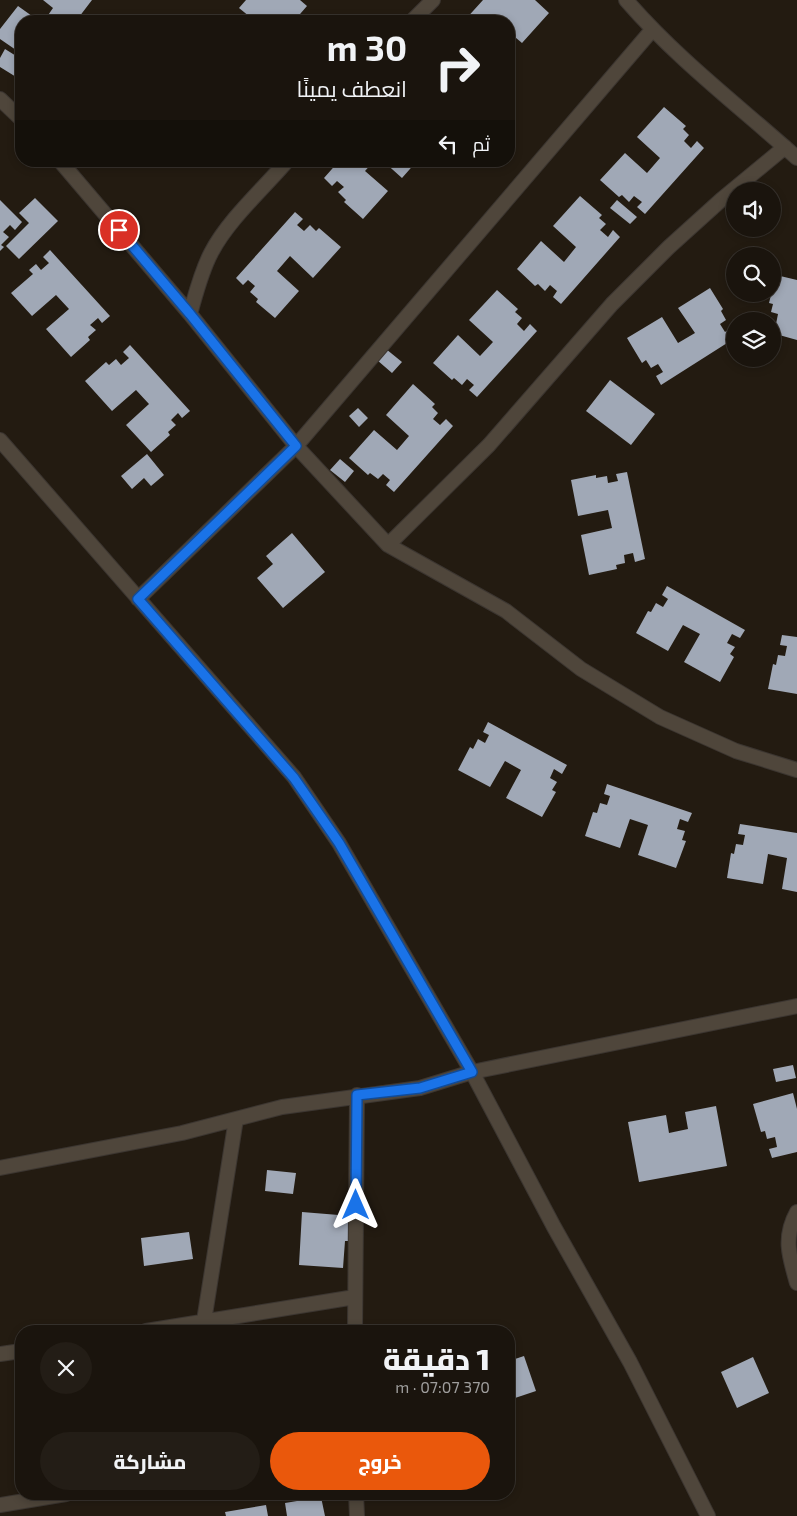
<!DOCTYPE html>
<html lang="ar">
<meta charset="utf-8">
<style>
body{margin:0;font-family:"Exo 2",Cairo,sans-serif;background:#231d16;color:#f1f3f6;direction:rtl;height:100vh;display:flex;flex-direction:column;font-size:19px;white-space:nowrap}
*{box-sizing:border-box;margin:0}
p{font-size:16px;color:#9f9e9d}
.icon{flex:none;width:28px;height:28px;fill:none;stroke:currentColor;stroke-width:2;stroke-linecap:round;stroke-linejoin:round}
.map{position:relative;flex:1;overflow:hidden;direction:ltr}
.side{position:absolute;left:15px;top:1325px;width:500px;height:175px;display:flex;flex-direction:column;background:#1a140d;border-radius:20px;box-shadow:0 2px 8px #0003,0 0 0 1px #38332e;direction:rtl}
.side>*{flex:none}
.guide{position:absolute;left:15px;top:15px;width:500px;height:152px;border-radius:20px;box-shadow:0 2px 8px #0003,0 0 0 1px #38332e;direction:rtl;background:#1a140d;color:#f1f3f6;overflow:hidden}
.controls{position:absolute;left:726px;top:182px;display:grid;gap:10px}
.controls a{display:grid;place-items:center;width:55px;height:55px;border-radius:50%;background:#1a140d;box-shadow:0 2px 8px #0003,0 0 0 1px #38332e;font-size:25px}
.pin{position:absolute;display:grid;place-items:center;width:42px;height:42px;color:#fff;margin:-21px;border:2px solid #fff;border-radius:50%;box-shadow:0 1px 5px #0007}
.me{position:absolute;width:55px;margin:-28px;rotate:0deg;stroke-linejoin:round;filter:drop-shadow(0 0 4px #0008)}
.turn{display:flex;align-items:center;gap:18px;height:105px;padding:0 25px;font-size:22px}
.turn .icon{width:65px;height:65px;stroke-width:2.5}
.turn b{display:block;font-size:35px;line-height:42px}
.then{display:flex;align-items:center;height:48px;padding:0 25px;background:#0003;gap:10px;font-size:19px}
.round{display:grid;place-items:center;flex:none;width:52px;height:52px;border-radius:26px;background:#231d16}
.headline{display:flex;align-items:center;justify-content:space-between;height:85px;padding:0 25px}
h1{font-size:30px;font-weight:800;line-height:38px}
.action{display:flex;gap:10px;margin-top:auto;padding:10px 25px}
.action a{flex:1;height:58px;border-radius:30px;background:#ea580c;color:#fff;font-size:20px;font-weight:800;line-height:58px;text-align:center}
.action a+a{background:#231d16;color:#f1f3f6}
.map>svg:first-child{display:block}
.building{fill:#a0a8b6}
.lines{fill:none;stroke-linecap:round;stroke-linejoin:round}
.minor-casing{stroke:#3c3631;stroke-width:16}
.minor{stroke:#4f463b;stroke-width:14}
.route-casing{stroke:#114b97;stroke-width:12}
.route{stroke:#1a73e8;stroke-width:9}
</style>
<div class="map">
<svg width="797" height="1516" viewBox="0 0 797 1516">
<rect width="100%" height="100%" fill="#231b11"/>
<path class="building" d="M43 0H92L76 21H44L53 8Z
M246 0H300L307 6 294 21H255L239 8Z
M483 0H535L549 13 522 43 509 32V21H464Z
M18 6 39 21H21V50L18 48 16 50 0 39V29Z
M5 49 21 59V80L0 67V58Z
M664 107 686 126 683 129 689 135 684 141 691 148 697 141 704 148 645 214 637 207 642 202 634 196 629 202 622 195 619 197 600 180 625 153 647 173 660 158 637 137Z
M339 161H374L365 171 388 191 363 219 344 202 346 200 338 192 344 187 337 181 332 186 324 178Z
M383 161H417L402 178Z
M580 196 602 215 599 218 606 224 600 230 608 237 613 230 620 237 561 304 553 297 557 291 550 285 545 291 538 284 535 286 517 269 541 241 564 262 576 247 553 226Z
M35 198 58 221 19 259 6 246 29 223 19 213Z
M0 200 22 222 15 230 10 225 3 232 9 237 1 245 4 247 0 251Z
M617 200 637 217 630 224 610 208Z
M295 212 303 219 297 225 304 231 310 225 316 231 319 228 341 247 313 278 290 256 277 271 299 291 275 318 256 302 258 299 250 292 255 286 248 280 243 285 236 278Z
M50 250 110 316 102 323 98 318 90 325 96 330 88 337 90 340 71 357 46 329 69 309 56 295 32 316 11 293 33 274 29 270 36 264 41 270 49 263 43 257Z
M776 275 797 280V340L772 333V323L776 324 778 314 771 312 773 304 769 303Z
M710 288 723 309 721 311 726 320 720 324 725 332 731 328 735 338 661 385 656 376 663 372 658 364 651 368 646 360 642 363 627 338 662 317 678 343 695 333 678 308Z
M497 290 518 309 515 312 522 318 517 324 524 331 530 324 537 331 477 397 469 390 474 385 467 379 462 385 454 378 452 380 433 363 458 335 480 356 493 342 469 320Z
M130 345 190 411 182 418 178 413 171 420 176 425 168 432 170 435 151 452 126 425 149 404 136 390 112 411 85 381 106 362 109 365 116 359 121 365 129 358 123 352Z
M386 349 402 362 392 373 377 360Z
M610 380 655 414 631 445 586 411Z
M413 384 435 404 432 407 438 413 433 419 440 425 446 419 453 426 394 492 386 485 390 480 383 474 378 479 370 473 368 475 349 458 374 430 397 450 409 436 386 415Z
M358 408 368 418 359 427 349 416Z
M147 454 164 475 151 486 144 478 132 489 121 476Z
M340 459 354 471 345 482 330 470Z
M627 472 645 559 635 562 633 553 624 555 625 563 616 565 617 569 589 575 581 535 612 528 608 510 578 516 571 480 596 475V478L607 476 608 483 618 481 616 474Z
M292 533 325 572 283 608 257 578 273 564 266 556Z
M667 586 745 630 740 638 732 634 727 643 735 647 730 654 734 657 720 682 684 662 700 634 683 625 668 651 636 633 648 611 651 612 656 603 663 607 668 599 662 595Z
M782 635 797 637V694L768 689 773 664 776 665 778 655 785 656 787 646 780 645Z
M488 722 567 765 562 774 554 769 550 778 557 782 552 790 556 792 542 817 506 798 521 770 505 761 490 787 458 770 470 747 473 749 478 739 485 743 489 735 483 732Z
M607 784 692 813 688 822 680 819 677 829 685 831 682 840 686 841 676 868 638 855 648 825 630 819 620 848 585 836 593 812 597 813 600 803 607 805 610 796 604 794Z
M740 824 797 833V892L782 889 787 858 768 854 763 884 727 878 731 853 734 854 736 844 743 845 745 835 738 834Z
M793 1065 796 1078 776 1082 773 1069Z
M793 1093 797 1109V1152L772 1158 769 1149 777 1147 775 1137 767 1139 765 1131 761 1132 753 1104Z
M716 1106 727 1166 639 1182 628 1122 666 1115 669 1133 688 1129 685 1112Z
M267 1170 296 1173 293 1194 265 1191Z
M302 1212 351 1216 349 1241H345L343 1268 299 1265Z
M189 1232 193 1259 144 1266 141 1238Z
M524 1356 536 1391 509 1400V1361Z
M753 1357 769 1393 737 1408 721 1372Z
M321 1497 325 1516H287L285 1503Z
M266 1505 268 1516H226L225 1512Z"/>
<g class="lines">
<defs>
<path id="minor" d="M626 0C677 59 739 106 797 158
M412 21 433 0
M0 99 21 119
M60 161 190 314 296 446 388 545 506 611 581 669 660 717 736 751 797 770
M190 314C196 293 201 272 211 253 228 220 263 189 287 161
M0 440 294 777 339 843 472 1072 554 1227 630 1362 708 1516
M388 545 489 445 612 304 669 247 721 200 785 147
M138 599 296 446 652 30
M0 1168 182 1133 282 1107 420 1088 472 1072 797 1006
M797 1212C783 1237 789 1256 797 1283
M204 1321 236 1119
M146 1331 355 1297
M355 1331 357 1095
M0 1354 21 1351
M356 1494 357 1516
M0 1505 66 1494"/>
</defs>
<use href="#minor" class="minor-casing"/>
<use href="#minor" class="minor"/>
</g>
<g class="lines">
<defs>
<path id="route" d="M119 230 190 314 296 446 138 599 294 778 339 843 472 1072 420 1088 357 1095 356 1205"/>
</defs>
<use href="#route" class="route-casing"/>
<use href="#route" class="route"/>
</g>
</svg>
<div class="controls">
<a><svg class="icon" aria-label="sound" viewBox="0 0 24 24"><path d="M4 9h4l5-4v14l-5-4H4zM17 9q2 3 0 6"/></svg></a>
<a><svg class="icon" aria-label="search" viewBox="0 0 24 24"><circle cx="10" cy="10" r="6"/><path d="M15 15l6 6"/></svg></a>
<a><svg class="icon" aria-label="layers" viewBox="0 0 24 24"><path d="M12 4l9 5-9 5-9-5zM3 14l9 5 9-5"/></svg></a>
</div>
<div class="pin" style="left:119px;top:230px;background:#d93025"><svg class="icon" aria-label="arrive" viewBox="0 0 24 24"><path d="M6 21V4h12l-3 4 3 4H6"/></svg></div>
<svg class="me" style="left:356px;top:1205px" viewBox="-20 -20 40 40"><path d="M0-17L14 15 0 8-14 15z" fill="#1a73e8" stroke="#fff" stroke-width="4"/></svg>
<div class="guide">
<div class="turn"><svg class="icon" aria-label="right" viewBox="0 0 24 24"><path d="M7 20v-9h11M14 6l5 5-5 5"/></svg><div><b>30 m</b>انعطف يمينًا</div></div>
<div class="then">ثم<svg class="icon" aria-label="left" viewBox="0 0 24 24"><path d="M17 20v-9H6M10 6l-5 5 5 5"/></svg></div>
</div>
<section class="side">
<div class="headline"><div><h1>1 دقيقة</h1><p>370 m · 07:07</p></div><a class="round"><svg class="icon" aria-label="close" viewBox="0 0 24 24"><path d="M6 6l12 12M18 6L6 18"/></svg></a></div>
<div class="action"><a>خروج</a><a>مشاركة</a></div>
</section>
</div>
